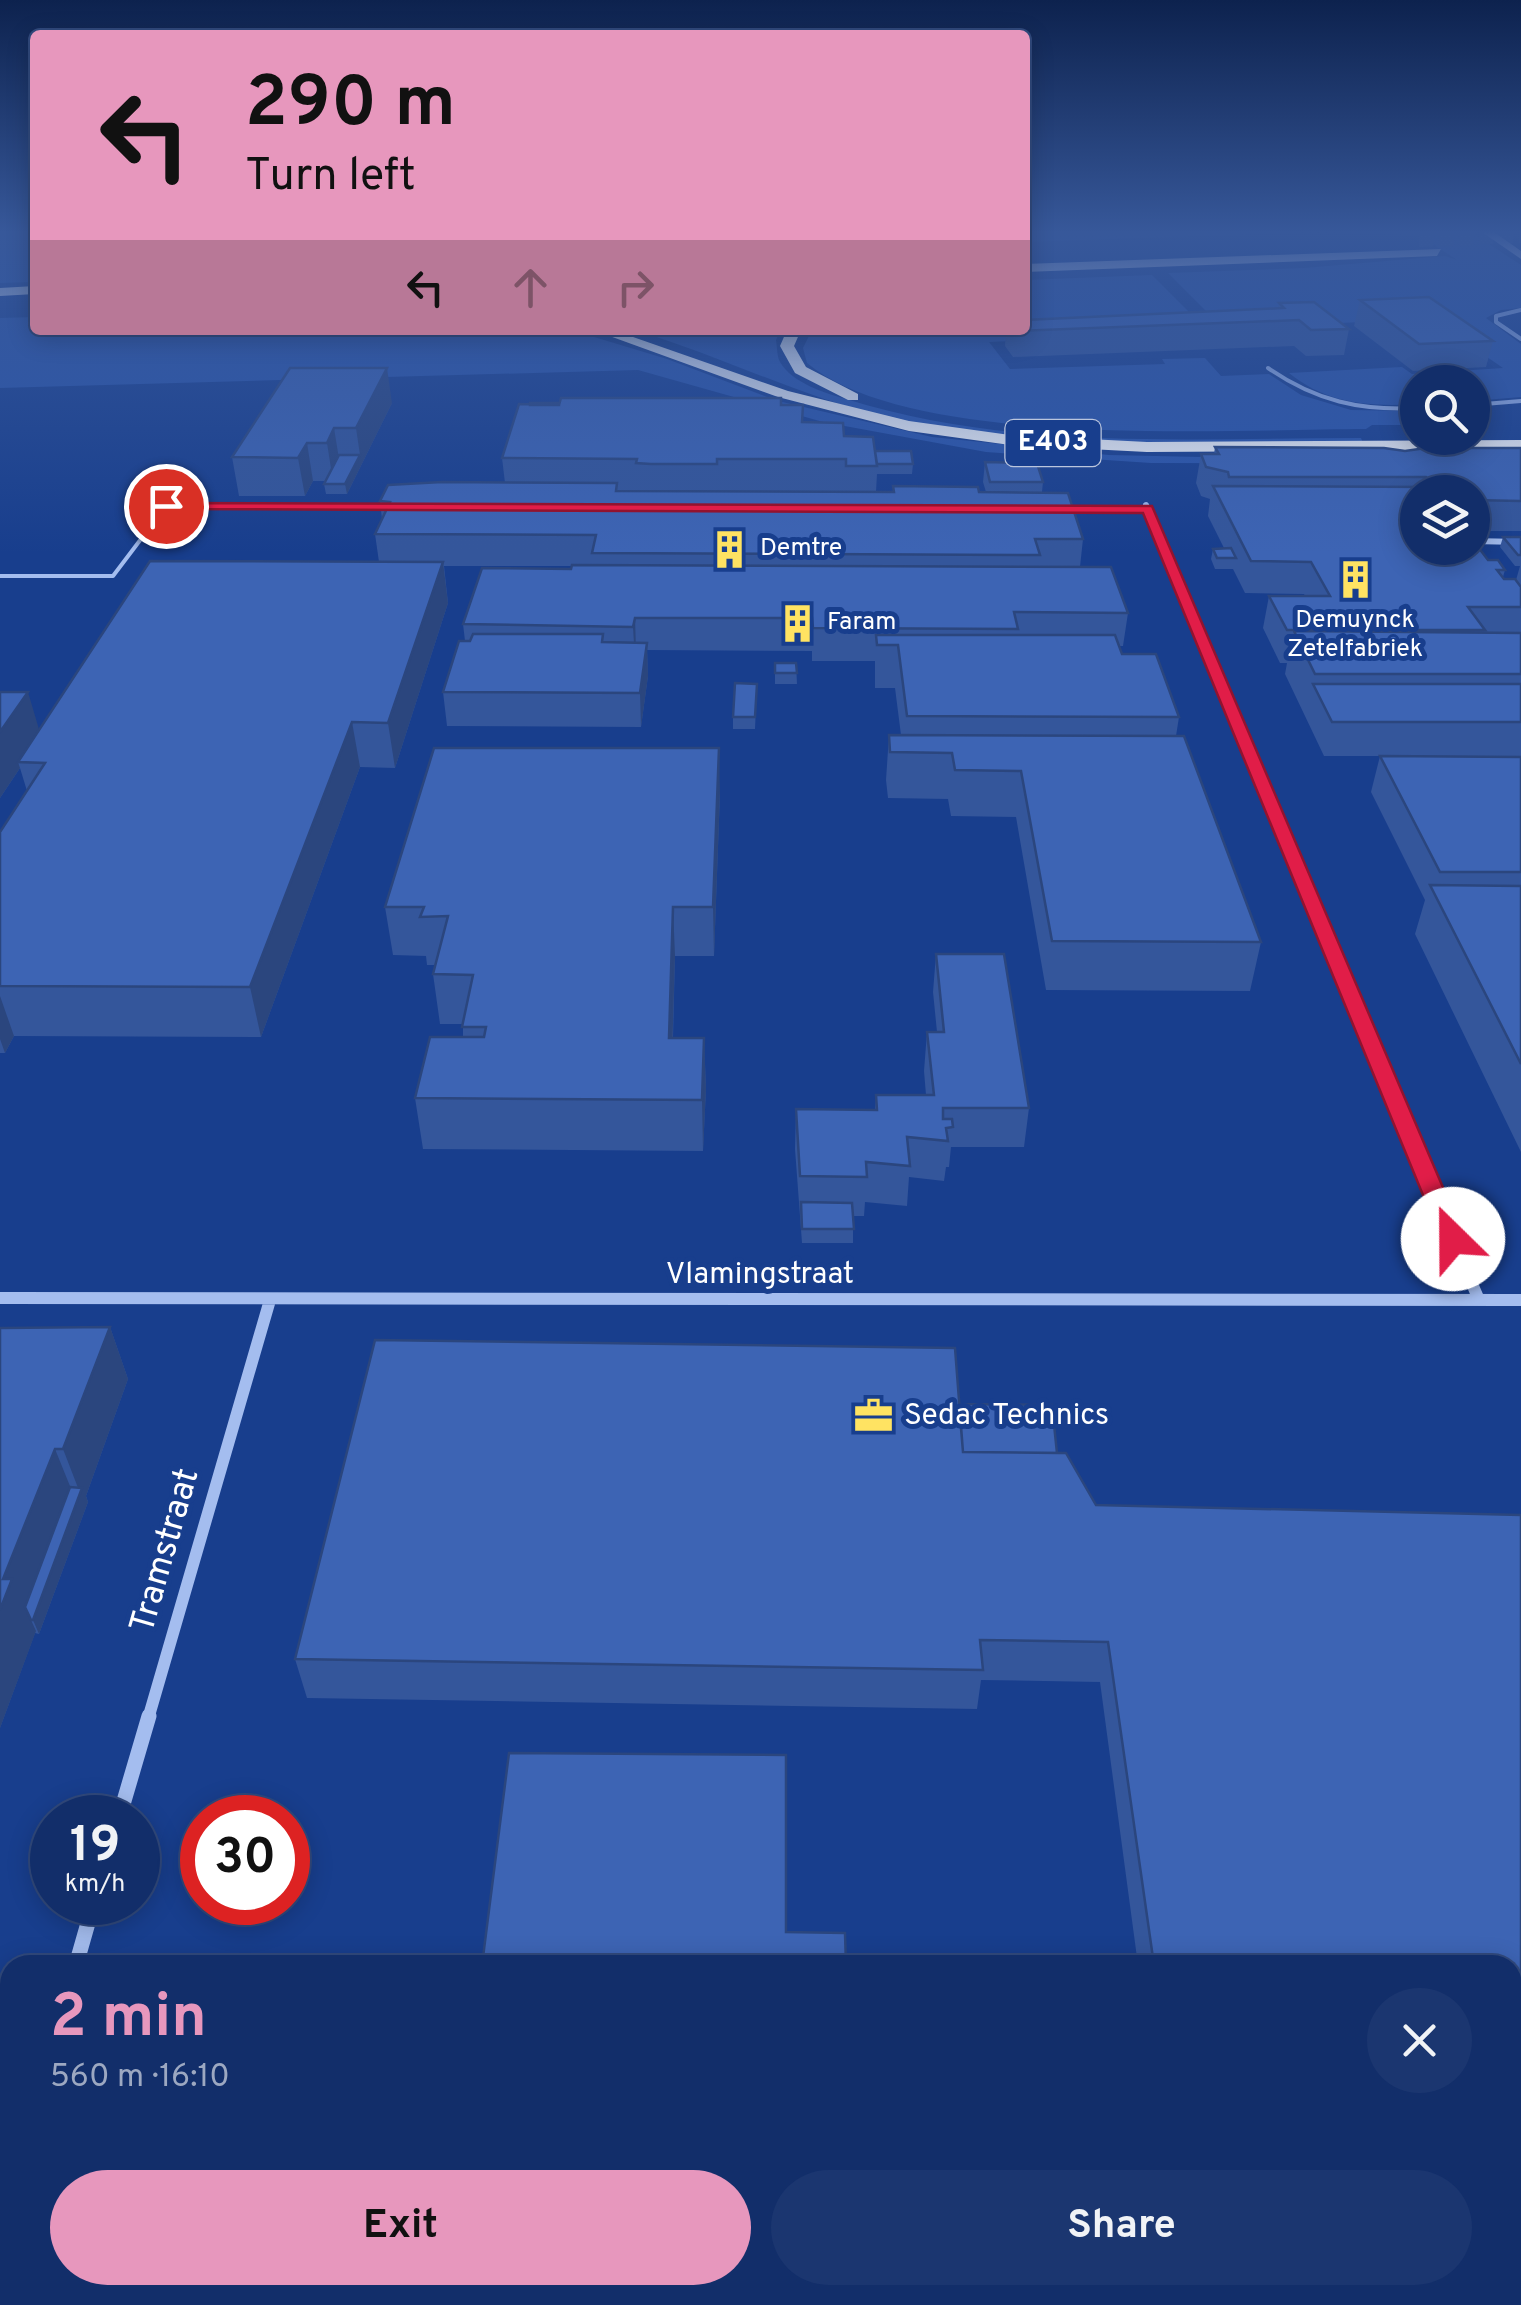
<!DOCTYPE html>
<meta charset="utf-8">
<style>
body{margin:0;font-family:Overpass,sans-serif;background:#1b3670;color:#f1f3f6;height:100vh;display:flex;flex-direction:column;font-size:38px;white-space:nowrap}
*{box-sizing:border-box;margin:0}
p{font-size:32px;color:#9ca8c1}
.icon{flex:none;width:55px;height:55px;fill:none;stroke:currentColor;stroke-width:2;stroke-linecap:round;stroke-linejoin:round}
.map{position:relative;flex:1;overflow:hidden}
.sheet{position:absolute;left:0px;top:1955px;width:1522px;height:350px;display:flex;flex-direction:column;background:#122e6a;border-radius:30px 30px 0 0;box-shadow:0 5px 25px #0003,0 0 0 2px #314a7e}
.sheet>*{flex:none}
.guide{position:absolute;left:30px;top:30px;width:1000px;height:305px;border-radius:10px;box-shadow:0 5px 25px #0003,0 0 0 2px #314a7e;background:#e797bd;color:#111;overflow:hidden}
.buttons{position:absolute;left:1400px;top:365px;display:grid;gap:20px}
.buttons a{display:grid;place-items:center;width:90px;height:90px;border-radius:50%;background:#122e6a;box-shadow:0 5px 25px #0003,0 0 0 2px #314a7e;font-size:50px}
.speed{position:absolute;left:30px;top:1795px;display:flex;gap:20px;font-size:50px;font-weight:700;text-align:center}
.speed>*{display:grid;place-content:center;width:130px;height:130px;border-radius:50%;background:#122e6a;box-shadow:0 5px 25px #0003,0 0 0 2px #314a7e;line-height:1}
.speed small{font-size:25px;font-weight:400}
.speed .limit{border:15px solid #d22;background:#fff;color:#111}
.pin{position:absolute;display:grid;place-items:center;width:85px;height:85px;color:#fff;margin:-42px;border:5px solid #fff;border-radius:50%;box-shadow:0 2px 10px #0007}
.me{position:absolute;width:110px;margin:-55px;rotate:337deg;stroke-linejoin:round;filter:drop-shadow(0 0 8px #0008)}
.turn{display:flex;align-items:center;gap:35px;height:210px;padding:0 50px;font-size:45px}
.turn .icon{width:130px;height:130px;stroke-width:2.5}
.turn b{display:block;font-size:70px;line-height:85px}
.lanes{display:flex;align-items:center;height:95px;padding:0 50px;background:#0003;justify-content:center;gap:50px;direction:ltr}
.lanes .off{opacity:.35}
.round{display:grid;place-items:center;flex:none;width:105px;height:105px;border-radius:52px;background:#1b3670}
.overview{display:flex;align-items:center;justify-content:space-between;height:170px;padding:0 50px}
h1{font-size:60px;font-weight:700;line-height:75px;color:#e797bd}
.action{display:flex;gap:20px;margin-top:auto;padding:20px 50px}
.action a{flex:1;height:115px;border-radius:60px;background:#e797bd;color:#111;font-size:40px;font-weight:700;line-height:115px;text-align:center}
.action a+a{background:#1b3670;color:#f1f3f6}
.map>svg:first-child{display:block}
.green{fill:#2b56ac}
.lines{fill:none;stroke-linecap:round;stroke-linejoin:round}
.motorway-tunnel{stroke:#3b5b9e;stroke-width:14;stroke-dasharray:14 6;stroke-linecap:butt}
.service{stroke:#a4bdef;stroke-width:4}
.minor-far4{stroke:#a4bdef;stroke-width:6}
.minor-far3{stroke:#a4bdef;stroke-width:8}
.minor-far2{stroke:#a4bdef;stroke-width:10}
.minor-far1{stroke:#a4bdef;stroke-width:12}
.minor{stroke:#a4bdef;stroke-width:15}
.primary{fill:#ecf1ff;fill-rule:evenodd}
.motorway{fill:#fff;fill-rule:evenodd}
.wall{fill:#34569b}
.shaded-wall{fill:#2b467e}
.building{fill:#3d64b4;stroke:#2b467e;stroke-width:2.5}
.route{fill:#e11d48;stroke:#92132f;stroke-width:2.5}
.labels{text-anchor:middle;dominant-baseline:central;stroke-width:10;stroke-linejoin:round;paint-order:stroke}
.far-poi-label{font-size:25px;fill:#fff;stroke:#183e8d;text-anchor:start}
.shield{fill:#183e8d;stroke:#bac5dd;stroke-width:2.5}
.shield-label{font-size:28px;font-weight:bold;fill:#fff}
.street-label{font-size:30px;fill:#fff;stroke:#183e8d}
.poi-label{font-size:30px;fill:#fff;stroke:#183e8d;text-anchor:start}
.near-street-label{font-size:35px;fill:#fff;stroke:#183e8d}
</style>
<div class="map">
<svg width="1521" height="2305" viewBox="0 0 1521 2305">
<rect width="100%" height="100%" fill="#183e8d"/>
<path class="green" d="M0 231H35V282L0 283Z
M1025 231H1469L1521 265V308L1501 310 1486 318 1521 344V397L1473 401 1472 382H1418L1417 404C1370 407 1327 404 1289 373L1402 367 1412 374 1503 368 1432 319 1246 327 1208 313 1168 273 1304 268 1445 256 1457 260 1419 235 1318 232 1025 242Z
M1152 275 1199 322 1193 334 989 342 1010 369 1165 364 1162 359 1205 358 1221 376 1269 374 1301 395 1351 410 1417 411V425H1372L1366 429C1230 429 911 450 807 363L803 348 812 330H1025V280Z
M35 317V330H571L667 359 778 401 932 437 1109 455 1521 464 1151 463 986 452 823 422 638 370 0 388V318Z
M634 330H781L776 340C777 346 777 357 780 362 792 383 825 393 846 399 1011 451 1191 438 1361 438L1363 443C1206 443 1040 454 885 417 799 396 719 355 634 330Z"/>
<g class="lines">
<path class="motorway-tunnel" d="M1419 240 1521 236"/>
<path class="service" d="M1521 310 1496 316V322L1521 339
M1268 368C1316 401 1360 411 1418 408
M1472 405 1521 401
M1067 510 1148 509
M0 576H113L166 506 388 508"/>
<path class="minor-far4" d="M1146 505 1195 622
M1472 541 1521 542"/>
<path class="minor-far3" d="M1194 619 1312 902"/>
<path class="minor-far2" d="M1311 899 1462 1260"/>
<path class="minor-far1" d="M1461 1258 1479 1300
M0 1298 1521 1300
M148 1719 270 1300"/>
<path class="minor" d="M119 1818 149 1716
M76 1965 94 1902
M0 2226 10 2192"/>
<path class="primary" d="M1479 230H1491L1521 251V259Z"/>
<path class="motorway" d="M1441 249 1437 256 1025 272V264Z
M35 286V294L0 296V288Z
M593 330H613L788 391 909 421 1010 435 1147 442 1521 440V450L1147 452 1010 445 909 431 778 397Z
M787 330H801L794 346 806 367 858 394V400H848L795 373 780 346Z"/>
</g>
<path class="wall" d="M1360 300 1493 341 1486 367 1413 371 1354 326Z
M1279 303 1349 329 1344 355 1306 356 1294 346 1013 357 1005 346 1006 330H1025L1278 308Z
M392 403 347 494H326L324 484 326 481H313L305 496H239L232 457Z
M781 405 802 422 844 436 875 451 913 464 912 474H877L876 492H893V486L986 492 983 482 985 462 1043 482 1042 492 1083 539 1080 567 1128 613 1123 646H1119L1122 654 1179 717 1176 736 1261 942 1250 991 1046 990 1016 817 951 816 948 799 888 798 886 780 889 735H901L895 688H875V661H812V651L647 650 648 676 641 727 447 726 443 692 465 641 463 624 571 569 572 566H444L448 603 395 768 360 767 261 1037 14 1036 5 1053H0V832L27 791 20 768 0 798V692L39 730 379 562 375 534 382 519 380 501 505 483 502 458Z
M1215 447 1405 451 1521 448V531H1472V492H1418L1488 560 1505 570 1503 577 1504 579 1516 580 1520 566H1515L1500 547 1503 537H1521V1152L1415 934 1425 900 1371 792 1380 756H1324L1285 674 1287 663H1280L1263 628 1269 596H1305L1304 594 1245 593 1233 569H1215L1211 559 1213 549 1224 548 1208 516 1210 499 1201 496 1196 483 1201 454H1214Z
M775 663H796L797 684H775Z
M757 684 755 729H733V717Z
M720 793 714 956H675L673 1038H704L706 1089 703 1151 423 1149 415 1098 463 1037V1024H440L433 974 435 965H427L426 956 393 955 385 907Z
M936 954 1029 1108 1024 1147H951L949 1167H946L944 1181 909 1177 907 1206 865 1202 864 1216H853V1243H802L795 1149 796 1109 875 1110 876 1095H926L924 1071 927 1032H937L933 992Z
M110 1327 128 1379 86 1496 88 1502 39 1634 35 1633 0 1728V1328Z
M375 1340 955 1348 959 1404 1052 1405 1057 1453H1066L1096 1505 1521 1515V2305H1184L1182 2295H1512V1965H1138L1100 1682 981 1680 977 1709 307 1698 295 1659Z
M781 2295H998L997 2298Z"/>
<path class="shaded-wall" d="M387 368 392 403 347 494 345 484 360 455 356 428Z
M334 428 340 465 333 481 327 443Z
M307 443 313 481 305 496 298 458Z
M443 562 448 603 395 768 388 723Z
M635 618 636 650 635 660 633 627Z
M647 643 648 676 641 727 640 693Z
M28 692 41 736 18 762 20 768 0 798V732Z
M352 722 360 767 261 1037 250 987Z
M719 748 720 793 714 956 713 907Z
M673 907 675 956 671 1089 669 1038Z
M0 996 14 1036 5 1053 0 1039Z
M704 1038 706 1089 703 1151 702 1100Z
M110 1327 128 1379 86 1496 88 1502 39 1634 33 1620 80 1493 63 1449Z
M55 1449 76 1501 31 1620 36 1631 0 1728V1610L3 1579Z"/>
<path class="building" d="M1429 297 1493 341 1419 344 1360 300Z
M1314 302 1349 329 1311 330 1299 320 1016 331 1015 330H1025V320L1284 308 1279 303Z
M290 368H387L356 428H334L327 443H307L298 458 232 457Z
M561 398H781V405H803L802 422 843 423 844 436 873 437 877 466H846V459H717V464H651L636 463 637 459 502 458 519 404 559 405Z
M530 403H559V405H530Z
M1215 447 1384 448 1405 451 1426 448H1521V501L1472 500V492H1418V548H1472V539L1488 560H1498L1505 570H1497L1504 579H1515L1521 587V607H1468L1485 630H1287L1269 596H1330L1311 562 1251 561 1213 486 1433 487 1426 477H1229L1228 472 1206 467 1201 454H1219Z
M875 451H911L913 464H877Z
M339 455H360L345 484H324Z
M985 462 1037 463 1043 482H990Z
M442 482 617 483 616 491 894 492 893 486 978 487 979 492 1068 493 1083 539H1035L1040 555 592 553 596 535 375 534 390 502 380 501 388 485Z
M1503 537H1521V555H1518Z
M1231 548 1236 558H1217L1213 549Z
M150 561 443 562 388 723 352 722 250 987 0 986V832L45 763 18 762Z
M572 565 1111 567 1128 613 1014 612 1018 629 813 628 812 618H635L633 627 463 624 482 568 571 569Z
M1294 631 1521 633V674H1315Z
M473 634H603L602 642 647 643 640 693 443 692 459 641H470Z
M876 635H1115L1122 654H1156L1179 717 907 716 898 645H877Z
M775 663H796L797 673H775Z
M735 683 757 684 755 717H733Z
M1313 684H1521V722H1332Z
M0 692H28L0 732Z
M889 735 1184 736 1261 942 1052 941 1021 771 955 770 952 753 890 752Z
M434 748H719L713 907H673L669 1038H704L702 1100 415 1098 430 1037H484L486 1027H462L473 975 433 974 448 916 420 917 424 907H385Z
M1380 756 1521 757V872H1440Z
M1430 885 1521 886V1064Z
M936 954H1004L1029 1108H943V1119H952L953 1127 946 1128 948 1141 907 1137 910 1166 866 1162 867 1177 800 1176 796 1109 877 1110 876 1095H934L927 1032H944Z
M801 1202 852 1203 854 1229H802Z
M110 1327 63 1449H55L3 1579H12L0 1610V1328Z
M375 1340 955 1348 963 1452 1066 1453 1096 1505 1521 1515V2305H1202L1201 2295H1512V1965H1154L1108 1642 980 1640 983 1670 295 1659Z
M959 1404 1052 1405 1057 1453 963 1452Z
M70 1487 82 1488 33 1620H31L25 1607Z
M509 1753 786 1755V1932L845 1933 846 1965H482Z
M473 2295H531L530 2305H471Z"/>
<linearGradient id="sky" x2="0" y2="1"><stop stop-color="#0d224e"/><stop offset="0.42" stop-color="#37589a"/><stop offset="1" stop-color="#37589a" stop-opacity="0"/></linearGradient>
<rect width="1521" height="553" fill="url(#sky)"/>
<path class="route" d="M162 503 1152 506 1465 1239 1453 1247 1441 1239 1143 513 166 509 162 508Z"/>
<defs>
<symbol id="building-bare" viewBox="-9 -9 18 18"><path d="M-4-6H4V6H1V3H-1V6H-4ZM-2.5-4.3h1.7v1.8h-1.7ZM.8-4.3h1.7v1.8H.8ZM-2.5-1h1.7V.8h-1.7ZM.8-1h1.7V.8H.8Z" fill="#ffe362" stroke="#183e8d" stroke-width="2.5" paint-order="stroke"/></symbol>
<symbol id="office-bare" viewBox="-9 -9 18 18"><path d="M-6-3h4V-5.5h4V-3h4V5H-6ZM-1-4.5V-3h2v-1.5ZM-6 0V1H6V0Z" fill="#ffe362" stroke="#183e8d" stroke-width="2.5" paint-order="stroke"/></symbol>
</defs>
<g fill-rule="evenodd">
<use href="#building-bare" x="702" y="522" width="55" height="55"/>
<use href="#building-bare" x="1328" y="552" width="55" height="55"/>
<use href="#building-bare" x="770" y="596" width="55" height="55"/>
<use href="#office-bare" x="846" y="1388" width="55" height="55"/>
</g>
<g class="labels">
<g class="far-poi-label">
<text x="760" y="549">Demtre</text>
<text x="1355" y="621" text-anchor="middle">Demuynck<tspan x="1355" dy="29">Zetelfabriek</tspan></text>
<text x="827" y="623">Faram</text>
</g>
<rect class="shield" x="1005.5" y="420" width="95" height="46" rx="8"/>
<g class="shield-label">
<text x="1053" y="443">E403</text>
</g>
<g class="street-label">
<text x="760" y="1275">Vlamingstraat</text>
</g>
<g class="poi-label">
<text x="904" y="1416">Sedac Technics</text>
</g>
<g class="near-street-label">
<text transform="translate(166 1551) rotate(-74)">Tramstraat</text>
</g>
</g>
</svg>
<div class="buttons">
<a><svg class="icon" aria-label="search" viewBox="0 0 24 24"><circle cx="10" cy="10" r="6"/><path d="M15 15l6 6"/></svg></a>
<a><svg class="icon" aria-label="layers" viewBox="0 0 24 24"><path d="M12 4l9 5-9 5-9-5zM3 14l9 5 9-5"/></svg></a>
</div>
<div class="speed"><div>19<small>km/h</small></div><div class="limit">30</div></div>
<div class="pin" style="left:166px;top:506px;background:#d93025"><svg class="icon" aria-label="arrive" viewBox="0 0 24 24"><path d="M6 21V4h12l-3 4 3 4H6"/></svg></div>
<svg class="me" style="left:1453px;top:1239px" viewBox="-20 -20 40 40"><circle r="19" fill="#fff"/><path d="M0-13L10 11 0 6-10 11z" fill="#e11d48"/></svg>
<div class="guide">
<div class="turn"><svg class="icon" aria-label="left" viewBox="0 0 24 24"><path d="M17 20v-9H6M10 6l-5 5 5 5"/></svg><div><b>290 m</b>Turn left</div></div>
<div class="lanes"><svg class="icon" aria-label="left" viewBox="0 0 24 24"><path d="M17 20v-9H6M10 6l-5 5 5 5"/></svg><svg class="icon off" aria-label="ahead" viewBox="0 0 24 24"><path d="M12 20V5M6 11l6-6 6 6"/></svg><svg class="icon off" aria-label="right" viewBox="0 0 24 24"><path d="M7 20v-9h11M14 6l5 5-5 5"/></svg></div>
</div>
<section class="sheet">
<div class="overview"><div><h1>2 min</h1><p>560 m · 16:10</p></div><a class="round"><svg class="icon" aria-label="close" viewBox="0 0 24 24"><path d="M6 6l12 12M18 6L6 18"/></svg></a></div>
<div class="action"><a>Exit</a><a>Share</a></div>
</section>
</div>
